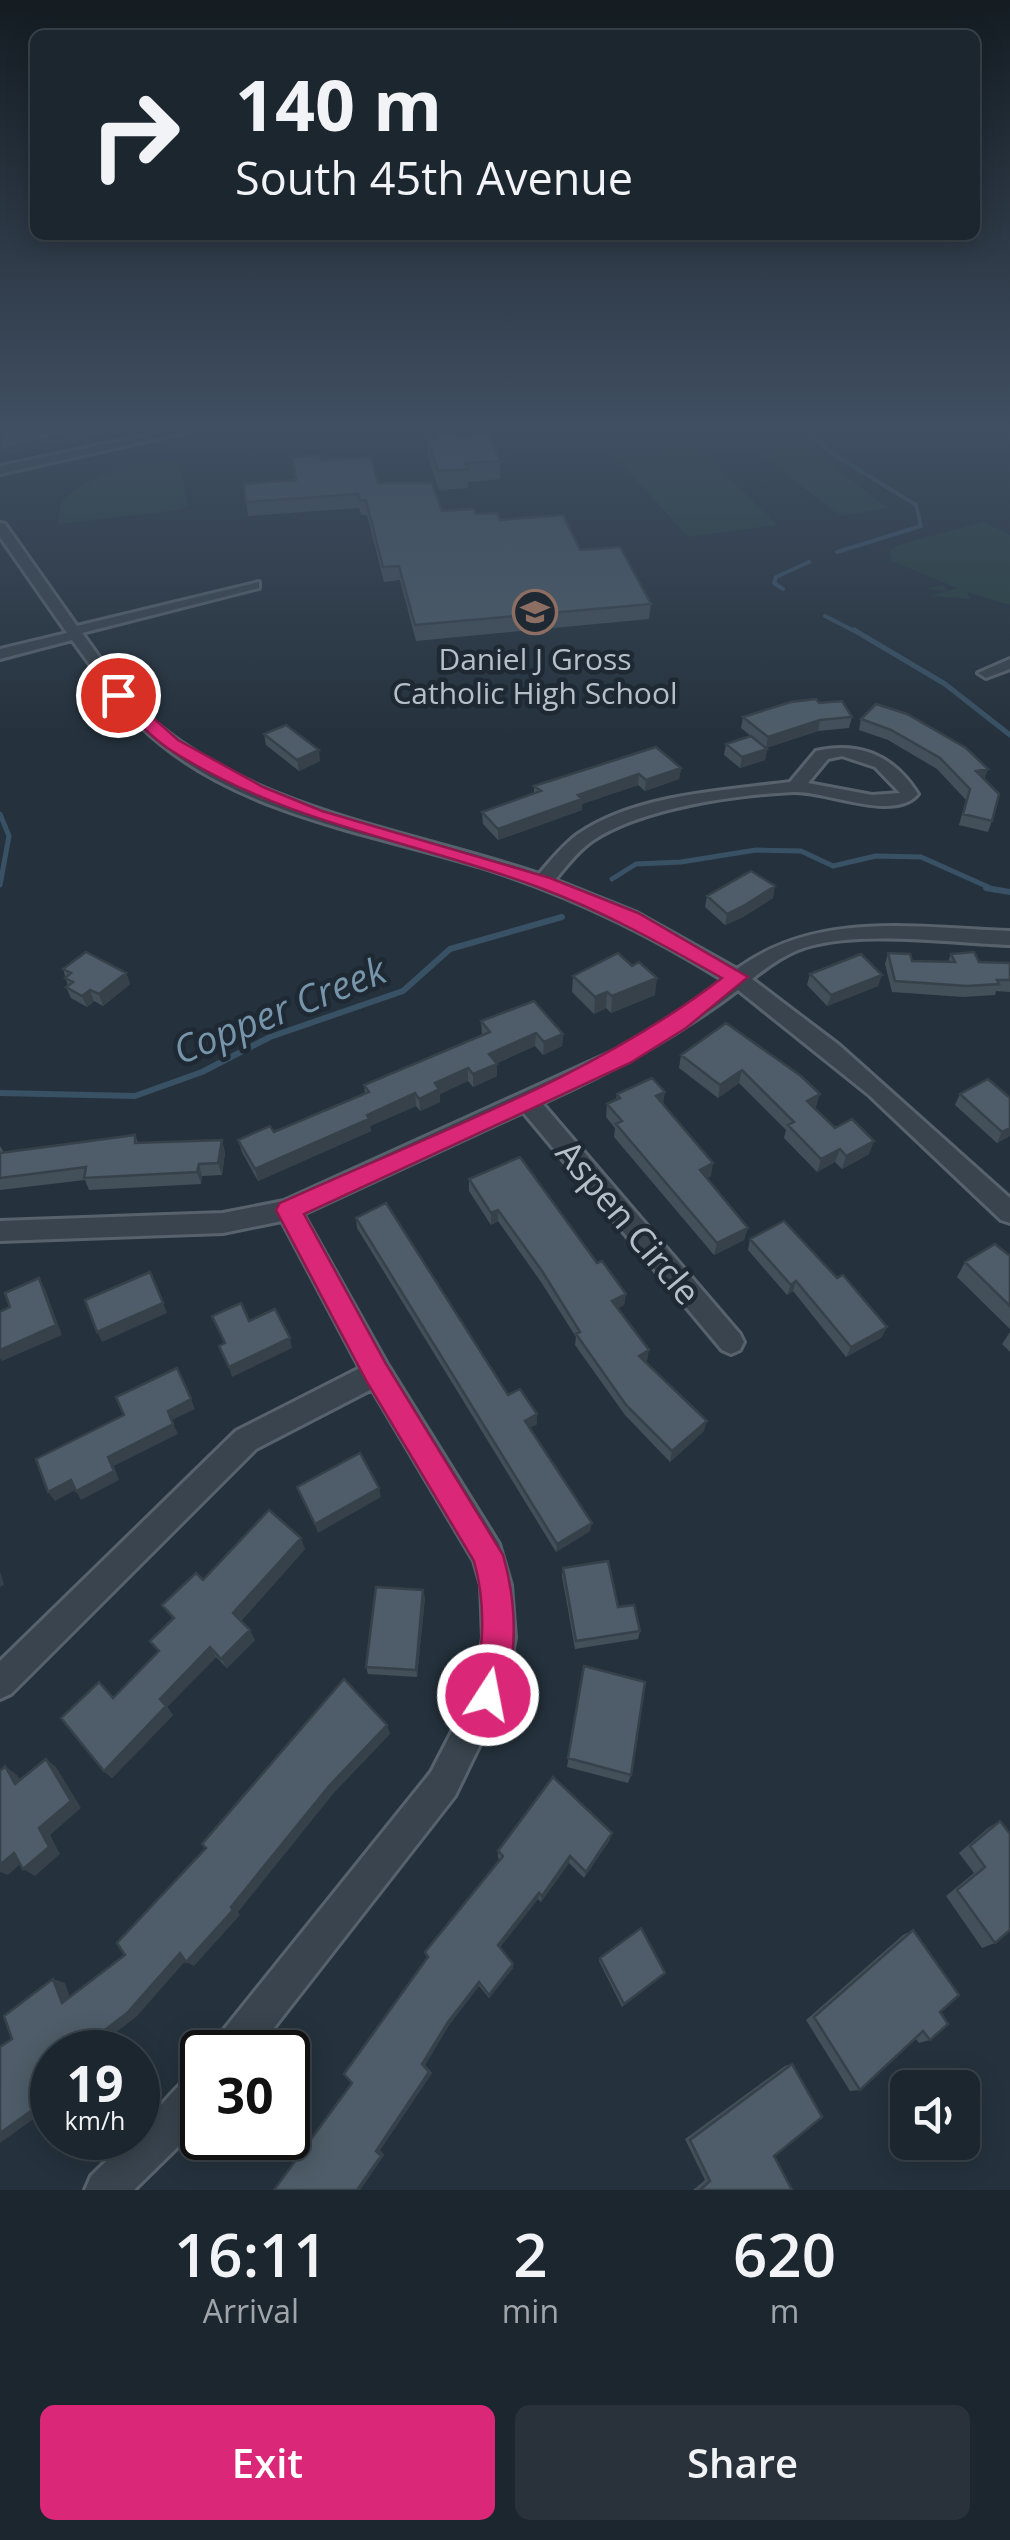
<!DOCTYPE html>
<style>
body{margin:0;font-family:"Open Sans",sans-serif;background:#29323a;color:#f1f3f6;height:100vh;display:flex;flex-direction:column;font-size:38px;white-space:nowrap}
*{box-sizing:border-box;margin:0}
p{font-size:32px;color:#a0a5aa}
.icon{flex:none;width:55px;height:55px;fill:none;stroke:currentColor;stroke-width:2;stroke-linecap:round;stroke-linejoin:round}
.map{position:relative;height:2190px;overflow:hidden}
.side{display:flex;flex-direction:column;background:#1c262e;flex:1}
.side>*{flex:none}
.top-card{position:absolute;left:30px;top:30px;width:950px;height:210px;border-radius:15px;box-shadow:0 5px 25px #0003,0 0 0 2px #3a434a;background:#1c262e;color:#f1f3f6;overflow:hidden}
.fabs{position:absolute;left:890px;top:2070px;display:grid;gap:20px}
.fabs a{display:grid;place-items:center;width:90px;height:90px;border-radius:15px;background:#1c262e;box-shadow:0 5px 25px #0003,0 0 0 2px #3a434a;font-size:50px}
.speed{position:absolute;left:30px;top:2030px;display:flex;gap:20px;font-size:50px;font-weight:700;text-align:center}
.speed>*{display:grid;place-content:center;width:130px;height:130px;border-radius:50%;background:#1c262e;box-shadow:0 5px 25px #0003,0 0 0 2px #3a434a;line-height:1}
.speed small{font-size:25px;font-weight:400}
.speed .limit{border:5px solid #111;border-radius:15px;background:#fff;color:#111}
.pin{position:absolute;display:grid;place-items:center;width:85px;height:85px;color:#fff;margin:-42px;border:5px solid #fff;border-radius:50%;box-shadow:0 2px 10px #0007}
.me{position:absolute;width:110px;margin:-55px;rotate:11deg;stroke-linejoin:round;filter:drop-shadow(0 0 8px #0008)}
.turn{display:flex;align-items:center;gap:35px;height:210px;padding:0 40px;font-size:45px}
.turn .icon{width:130px;height:130px;stroke-width:2.5}
.turn b{display:block;font-size:70px;line-height:85px}
.eta{display:flex;justify-content:space-evenly;align-items:center;height:170px;text-align:center}
.eta b{font-size:60px;font-weight:600;line-height:70px}
.cta{display:flex;gap:20px;margin-top:auto;padding:20px 40px}
.cta a{flex:1;height:115px;border-radius:15px;background:#db2777;color:#fff;font-size:40px;font-weight:600;line-height:115px;text-align:center}
.cta a+a{background:#29323a;color:#f1f3f6}
.map>svg:first-child{display:block}
.green{fill:#28403f}
.lines{fill:none;stroke-linecap:round;stroke-linejoin:round}
.stream-far2{stroke:#395164;stroke-width:4}
.stream-far1{stroke:#395164;stroke-width:5}
.stream{stroke:#395164;stroke-width:6}
.minor-casing{stroke:#57626c;stroke-width:6}
.minor{fill:#39444e;fill-rule:evenodd}
.wall{fill:#43505a}
.shaded-wall{fill:#37414a}
.building{fill:#4e5d69;stroke:#37414a;stroke-width:2.5}
.route{fill:#db2777;stroke:#8e194d;stroke-width:2.5}
.labels{text-anchor:middle;dominant-baseline:central;stroke-width:9;stroke-linejoin:round;paint-order:stroke}
.far-poi-label{font-size:30px;fill:#b5bfc9;stroke:#1e2933}
.street-label{font-size:35px;fill:#b5bfc9;stroke:#1e2933}
.water-label{font-size:38px;font-style:italic;fill:#7694aa;stroke:#1e2933}
</style>
<div class="map">
<svg width="1010" height="2190" viewBox="0 0 1010 2190">
<rect width="100%" height="100%" fill="#25323d"/>
<path class="green" d="M804 444 888 508 840 516 758 451Z
M695 445 777 525 688 537 614 455Z
M179 460 188 506 179 510 58 524 61 502C93 471 136 464 179 460Z
M983 522 1010 535V605L967 592 970 599 931 596 947 591 925 589 942 585 948 591 957 588 891 561 890 550 898 545Z"/>
<g class="lines">
<path class="stream-far2" d="M807 431 830 452 916 505 921 526 837 552
M783 589 774 583 776 577 809 562
M825 616 858 633"/>
<path class="stream-far1" d="M854 630 945 684 1010 735
M0 814 9 836 0 885
M612 879 636 864 681 862 756 850 801 851 833 866 876 856 921 857 995 890"/>
<path class="stream" d="M986 888 1010 892
M0 1093 135 1096 202 1072 270 1037 403 991 450 949 562 917"/>
<defs>
<path id="minor" d="M167 431H191L0 474V466Z
M0 523 5 524 77 626 259 582V588L82 633C102 659 119 690 143 712 251 811 406 829 539 874 551 860 563 845 578 834 636 794 722 791 790 782L816 751C860 741 894 756 918 794 894 823 825 790 793 792 734 795 641 808 592 841 578 851 566 866 555 880L637 913 737 969C817 910 916 928 1010 931V945C952 943 851 929 798 950 781 957 766 968 752 979L839 1045 1010 1198V1223L1001 1220 869 1095 738 990C676 1037 613 1071 542 1103L740 1334 744 1342 740 1350 731 1354 722 1350 523 1112 303 1214 387 1364 499 1544 511 1585 515 1638 504 1695 455 1796 255 2052H212L217 2038 431 1772 473 1691 483 1638 481 1585 474 1561 372 1389 256 1449 11 1694 0 1699V1661L236 1431 360 1368 282 1221 223 1233 0 1241V1221L223 1213 284 1201 614 1051 671 1018 723 980C646 932 567 894 481 867 374 834 250 816 161 744 124 715 100 678 72 640L0 659V649L67 633 0 537ZM842 756 875 767 900 793 872 795 808 783 828 759Z
M1010 659V669L986 678 978 673Z
M202 2069V2120L195 2130 134 2190H85L91 2176 130 2138H138V2131C156 2113 181 2077 202 2069Z"/>
</defs>
<use href="#minor" class="minor-casing"/>
<use href="#minor" class="minor"/>
</g>
<path class="wall" d="M432 434 455 436 500 461V479L468 482V488L439 490 428 457 427 438H432Z
M321 460 442 511 476 514 500 520 580 550 651 604 649 619 416 641 400 580 384 582 367 515H361L359 508 248 516 246 502 295 480Z
M819 703 852 717 849 728 818 731 766 748 741 728 743 717Z
M876 704 988 769 984 779 992 821 988 832 959 825 966 800 937 769 888 740 859 730 861 719Z
M264 734 320 761 299 771 266 745Z
M726 744 767 749 765 760 740 768 724 755Z
M681 768 679 779 645 791 638 785 582 804V810L498 840 483 824 482 812 534 794V786Z
M707 896 773 898 743 917 725 925 705 907Z
M888 953 912 961 948 962 951 954 979 962 1010 963V992L996 991 995 995 963 997 892 992 885 964Z
M63 969 126 973 130 984 103 1006 94 1001 87 1007 71 998 66 987 68 986Z
M810 974 878 986 827 1006 807 985Z
M573 976 655 995 611 1013 606 1008 594 1014 572 992Z
M481 1021 563 1034 562 1046 543 1055 535 1046 497 1063V1076L473 1087 468 1081 440 1094V1102L420 1111 416 1106 370 1126 371 1131 258 1181 242 1152 238 1140 274 1132 365 1093 364 1085 482 1035Z
M726 1023 816 1107 814 1109 835 1128 869 1154 842 1169 835 1162 817 1172 784 1138 786 1130 739 1083 718 1098 679 1068 681 1055Z
M617 1094 663 1105 711 1176 706 1178 744 1240 714 1255 614 1137 615 1128 606 1117 607 1104 616 1100Z
M960 1094 1010 1098V1136L997 1143 955 1105Z
M135 1135 138 1143 225 1152 222 1175 202 1176 201 1184 89 1190 85 1180 0 1190V1146L4 1152Z
M469 1179 597 1263 626 1294 624 1305 618 1308 647 1361 645 1362 704 1431 670 1462 625 1415 575 1345 576 1337 541 1282 498 1221 491 1225 469 1191Z
M356 1218 508 1395 537 1424 529 1428 590 1531 556 1552 357 1228Z
M750 1239 837 1278 882 1337 846 1357 793 1291 787 1295 748 1250Z
M1010 1256V1329L957 1277 965 1262Z
M1010 1332V1352L1002 1344Z
M305 1549 241 1621 255 1640 227 1668 216 1657 167 1707 173 1715 112 1778 104 1771 113 1698 158 1652 150 1641 173 1619 162 1605 203 1580Z
M563 1568 618 1607 640 1631 638 1639 575 1649 562 1576Z
M425 1597 417 1677 368 1674 366 1667Z
M584 1666 631 1775 628 1783 567 1767Z
M1000 1821 995 1943 982 1948 946 1896 974 1873 959 1853 988 1828Z
M612 1833 609 1841 584 1878 569 1863 541 1902 538 1899 500 1947 513 1964V1968L489 1998 479 1986 449 2025 425 2065 432 2073 380 2150 384 2155 360 2190H274L352 2083 427 1958 425 1952 500 1860 498 1858V1851Z
M913 1930 940 2012 930 2040 919 2043 916 2039 860 2090 850 2091 806 2020 903 1935Z
M600 1958 665 1973 622 2007 599 1961Z
M792 2064 774 2156 792 2190H693L705 2180 685 2139 785 2066Z"/>
<path class="shaded-wall" d="M87 431H122L0 456V449Z
M820 720 818 731 766 748 768 737Z
M767 749 765 760 740 768 742 757Z
M319 750 320 761 299 771 297 760Z
M681 768 679 779 645 791 646 780Z
M988 769 984 780 976 771Z
M639 774 638 785 582 804V810L498 840V829L578 795Z
M775 886 773 898 743 917 725 925 727 914Z
M126 973 130 984 103 1006 99 994Z
M882 975 878 986 827 1006 831 995Z
M657 978 655 995 611 1013 612 996Z
M90 990 94 1001 87 1007 82 996Z
M607 992 606 1008 594 1014 595 997Z
M536 1033 535 1046 489 1066V1054Z
M563 1034 562 1046 543 1055 544 1042Z
M497 1064V1076L473 1087V1074Z
M468 1068V1081L440 1094V1102L420 1111 419 1099 435 1083Z
M742 1070 739 1083 718 1098 720 1085Z
M665 1092 663 1105 656 1096Z
M415 1093 416 1106 370 1126 371 1131 258 1181 255 1169Z
M820 1094 816 1107 803 1115 807 1101Z
M1010 1128V1136L997 1143 1002 1132Z
M222 1140 225 1152 222 1175 218 1163Z
M874 1141 869 1154 842 1169 846 1156Z
M840 1149 835 1162 817 1172 821 1159Z
M713 1163 711 1176 697 1183 700 1170Z
M199 1164 202 1176 201 1184 197 1172Z
M498 1210V1221L491 1225V1213Z
M748 1228 744 1240 714 1255 717 1243Z
M39 1278 45 1289 62 1335 2 1361 0 1358V1350Z
M796 1281 793 1291 787 1295 791 1285Z
M626 1294 624 1305 610 1312 612 1301Z
M163 1303 167 1313 102 1342 97 1332Z
M887 1327 882 1337 846 1357 851 1347Z
M290 1338 292 1348 232 1377 229 1367Z
M649 1350 647 1361 637 1366 639 1356Z
M191 1399 195 1409 172 1420 168 1411Z
M537 1414V1424L525 1430V1421Z
M707 1421 704 1431 670 1462 672 1451Z
M173 1424 178 1434 114 1466 119 1480 81 1500 76 1491 108 1457Z
M71 1480 77 1489 55 1501 48 1492Z
M379 1488 381 1497 318 1533 315 1524Z
M592 1523 590 1531 556 1552 557 1544Z
M301 1538 305 1549 239 1623 233 1613Z
M0 1571 4 1585 0 1587Z
M423 1590 425 1597 417 1677 416 1670Z
M250 1630 255 1640 227 1668 221 1659Z
M210 1647 216 1657 167 1707 173 1715 112 1778 104 1771 160 1699Z
M387 1725 390 1734 333 1794 238 1912 240 1915 194 1966 186 1962 329 1786Z
M46 1759 56 1767 81 1808 50 1835 60 1854 35 1876 23 1869 39 1828Z
M5 1766 17 1775 27 1792 15 1784Z
M612 1833 609 1841 584 1878 586 1872Z
M14 1853 26 1859 8 1875 0 1872V1865Z
M570 1856 569 1863 541 1902 542 1896Z
M539 1893 538 1899 498 1950V1945Z
M180 1953 188 1958 137 2016 95 2049 97 2052H86L84 2046Z
M513 1964V1968L489 1998V1995Z
M53 1979 65 1983 73 2006 62 2003Z
M479 1982V1986L449 2025 425 2065 422 2064 448 2022Z
M429 2072 432 2073 380 2150 384 2155 360 2190H357L376 2151Z
M52 2096V2106L0 2143V2133Z"/>
<path class="building" d="M0 431H87L0 449Z
M453 432 455 436 489 434 500 461 465 463 468 469 438 471 427 438H434L432 434Z
M320 455 321 460 371 457 378 483H432L442 511 474 509 476 514 497 513 500 520 563 515 580 550 620 547 651 604 415 625 399 566 383 567 366 500 360 501 358 494 246 502 244 484 296 480 292 457Z
M816 699 819 703 842 701 852 717 820 720 768 737 743 717 791 702Z
M876 704 907 714 966 748 988 769 976 771 999 794 992 821 963 814 970 789 940 758 891 730 861 719Z
M286 725 319 750 297 760 264 734Z
M751 736 767 749 742 757 726 744Z
M656 747 681 768 646 780 639 774 578 795 582 799 498 829 482 812 541 791 534 786Z
M751 871 775 886 745 905 727 914 707 896Z
M86 952 126 973 99 994 90 990 82 996 66 987 73 982 65 978 71 973 63 969Z
M974 952 979 962 1010 963V980H997L999 984 967 986 895 981 888 953 910 954 912 961 955 962 951 954Z
M618 953 632 966 639 962 657 978 612 996 607 992 595 997 573 976Z
M861 954 882 975 831 995 810 974Z
M534 1001 563 1034 544 1042 536 1033 489 1054 497 1064 473 1074 468 1068 435 1083 439 1089 419 1099 415 1093 367 1115 369 1119 255 1169 238 1140 270 1126 274 1132 369 1092 364 1085 490 1032 481 1021Z
M726 1023 801 1076 820 1094 807 1101 835 1128 852 1119 874 1141 846 1156 840 1149 821 1159 788 1125 794 1122 742 1070 720 1085 681 1055Z
M652 1078 665 1092 656 1096 713 1163 700 1170 748 1228 717 1243 616 1124 622 1121 607 1104 620 1098 617 1094Z
M988 1079 1010 1098V1128L1002 1132 960 1094Z
M135 1135V1143L222 1140 218 1163 199 1164 197 1172 84 1178 86 1167 0 1178V1153Z
M520 1157 597 1263 602 1261 626 1294 612 1301 649 1350 639 1356 707 1421 672 1451 626 1405 576 1334 580 1332 542 1271 498 1210 491 1213 469 1179Z
M386 1203 508 1395 520 1389 537 1414 525 1421 592 1523 557 1544 356 1218Z
M784 1221 837 1278 843 1275 887 1327 851 1347 796 1281 791 1285 750 1239Z
M995 1244 1010 1256V1306L965 1262Z
M150 1272 163 1303 97 1332 85 1300Z
M39 1278 56 1325 0 1350V1312L10 1307 5 1293Z
M241 1303 249 1321 275 1309 290 1338 229 1367 219 1346 225 1343 212 1316Z
M177 1368 191 1399 168 1411 173 1424 108 1457 114 1471 76 1491 71 1480 48 1492 36 1459 124 1415 116 1397Z
M360 1453 379 1488 315 1524 297 1487Z
M269 1510 301 1538 233 1613 250 1630 221 1659 210 1647 160 1699 166 1706 104 1771 61 1718 99 1682 113 1698 159 1651 150 1641 174 1618 162 1605 196 1573 203 1580Z
M608 1561 618 1607 634 1605 640 1631 576 1641 563 1568Z
M376 1587 423 1590 416 1670 366 1667Z
M584 1666 645 1682 631 1775 568 1758Z
M344 1679 387 1725 329 1786 231 1907 233 1910 186 1962 180 1953 127 2013 84 2046 86 2052H52V2096L0 2133V2047L12 2039 4 2016 53 1979 62 2003 125 1955 117 1943 206 1848 202 1844Z
M46 1759 71 1801 39 1828 49 1847 23 1869 14 1853 0 1865V1771L5 1766 15 1784Z
M553 1777 612 1833 586 1872 570 1856 542 1896 539 1893 498 1945 513 1964 489 1995 479 1982 448 2022 422 2064 429 2072 376 2151 381 2156 357 2190H274L352 2083 344 2074 428 1957 425 1952 503 1856 498 1851Z
M1000 1821 1010 1834V1930L995 1943 957 1890 985 1867 970 1846Z
M641 1928 665 1973 624 2004 600 1958Z
M913 1930 959 1995 940 2012 948 2024 930 2040 923 2031 860 2090 814 2017Z
M792 2064 822 2117 774 2156 792 2190H700L710 2181 690 2140Z"/>
<linearGradient id="sky" x2="0" y2="1"><stop stop-color="#141c22"/><stop offset="0.58" stop-color="#404f62"/><stop offset="1" stop-color="#404f62" stop-opacity="0"/></linearGradient>
<rect width="1010" height="738" fill="url(#sky)"/>
<path class="route" d="M113 692H124L178 740 263 787 322 811 550 878 638 913 748 977 686 1028 630 1063 304 1214 386 1364 503 1555C517 1604 519 1659 499 1707L488 1712 476 1707C467 1684 482 1659 482 1634 483 1609 481 1585 474 1561L367 1382 276 1210 280 1203C429 1135 592 1078 722 978 662 944 603 911 538 887 414 841 283 823 169 749 149 736 131 715 113 698Z"/>
<defs>
<symbol id="school-ring" viewBox="-11 -11 22 22"><circle r="9.5" fill="#1e2933" stroke="#8d6e63" stroke-width="1.5"/><path d="M0-5L7-2L0 1L-7-2ZM-4 1L0 2.5L4 1V4Q0 6-4 4Z" fill="#8d6e63"/></symbol>
</defs>
<g fill-rule="evenodd">
<use href="#school-ring" x="510" y="587" width="50" height="50"/>
</g>
<g class="labels">
<g class="far-poi-label">
<text x="535" y="658">Daniel J Gross<tspan x="535" dy="34">Catholic High School</tspan></text>
</g>
<g class="street-label">
<text transform="translate(629 1222) rotate(50)">Aspen Circle</text>
</g>
<g class="water-label">
<text transform="translate(279 1009) rotate(-22)">Copper Creek</text>
</g>
</g>
</svg>
<div class="fabs">
<a><svg class="icon" aria-label="sound" viewBox="0 0 24 24"><path d="M4 9h4l5-4v14l-5-4H4zM17 9q2 3 0 6"/></svg></a>
</div>
<div class="speed"><div>19<small>km/h</small></div><div class="limit">30</div></div>
<div class="pin" style="left:118px;top:695px;background:#d93025"><svg class="icon" aria-label="arrive" viewBox="0 0 24 24"><path d="M6 21V4h12l-3 4 3 4H6"/></svg></div>
<svg class="me" style="left:488px;top:1695px" viewBox="-20 -20 40 40"><circle r="17" fill="#db2777" stroke="#fff" stroke-width="3"/><path d="M0-11L8 9 0 5-8 9z" fill="#fff"/></svg>
<div class="top-card">
<div class="turn"><svg class="icon" aria-label="right" viewBox="0 0 24 24"><path d="M7 20v-9h11M14 6l5 5-5 5"/></svg><div><b>140 m</b>South 45th Avenue</div></div>
</div>
</div>
<section class="side">
<div class="eta">
<div><b>16:11</b><p>Arrival</p></div>
<div><b>2</b><p>min</p></div>
<div><b>620</b><p>m</p></div>
</div>
<div class="cta"><a>Exit</a><a>Share</a></div>
</section>
